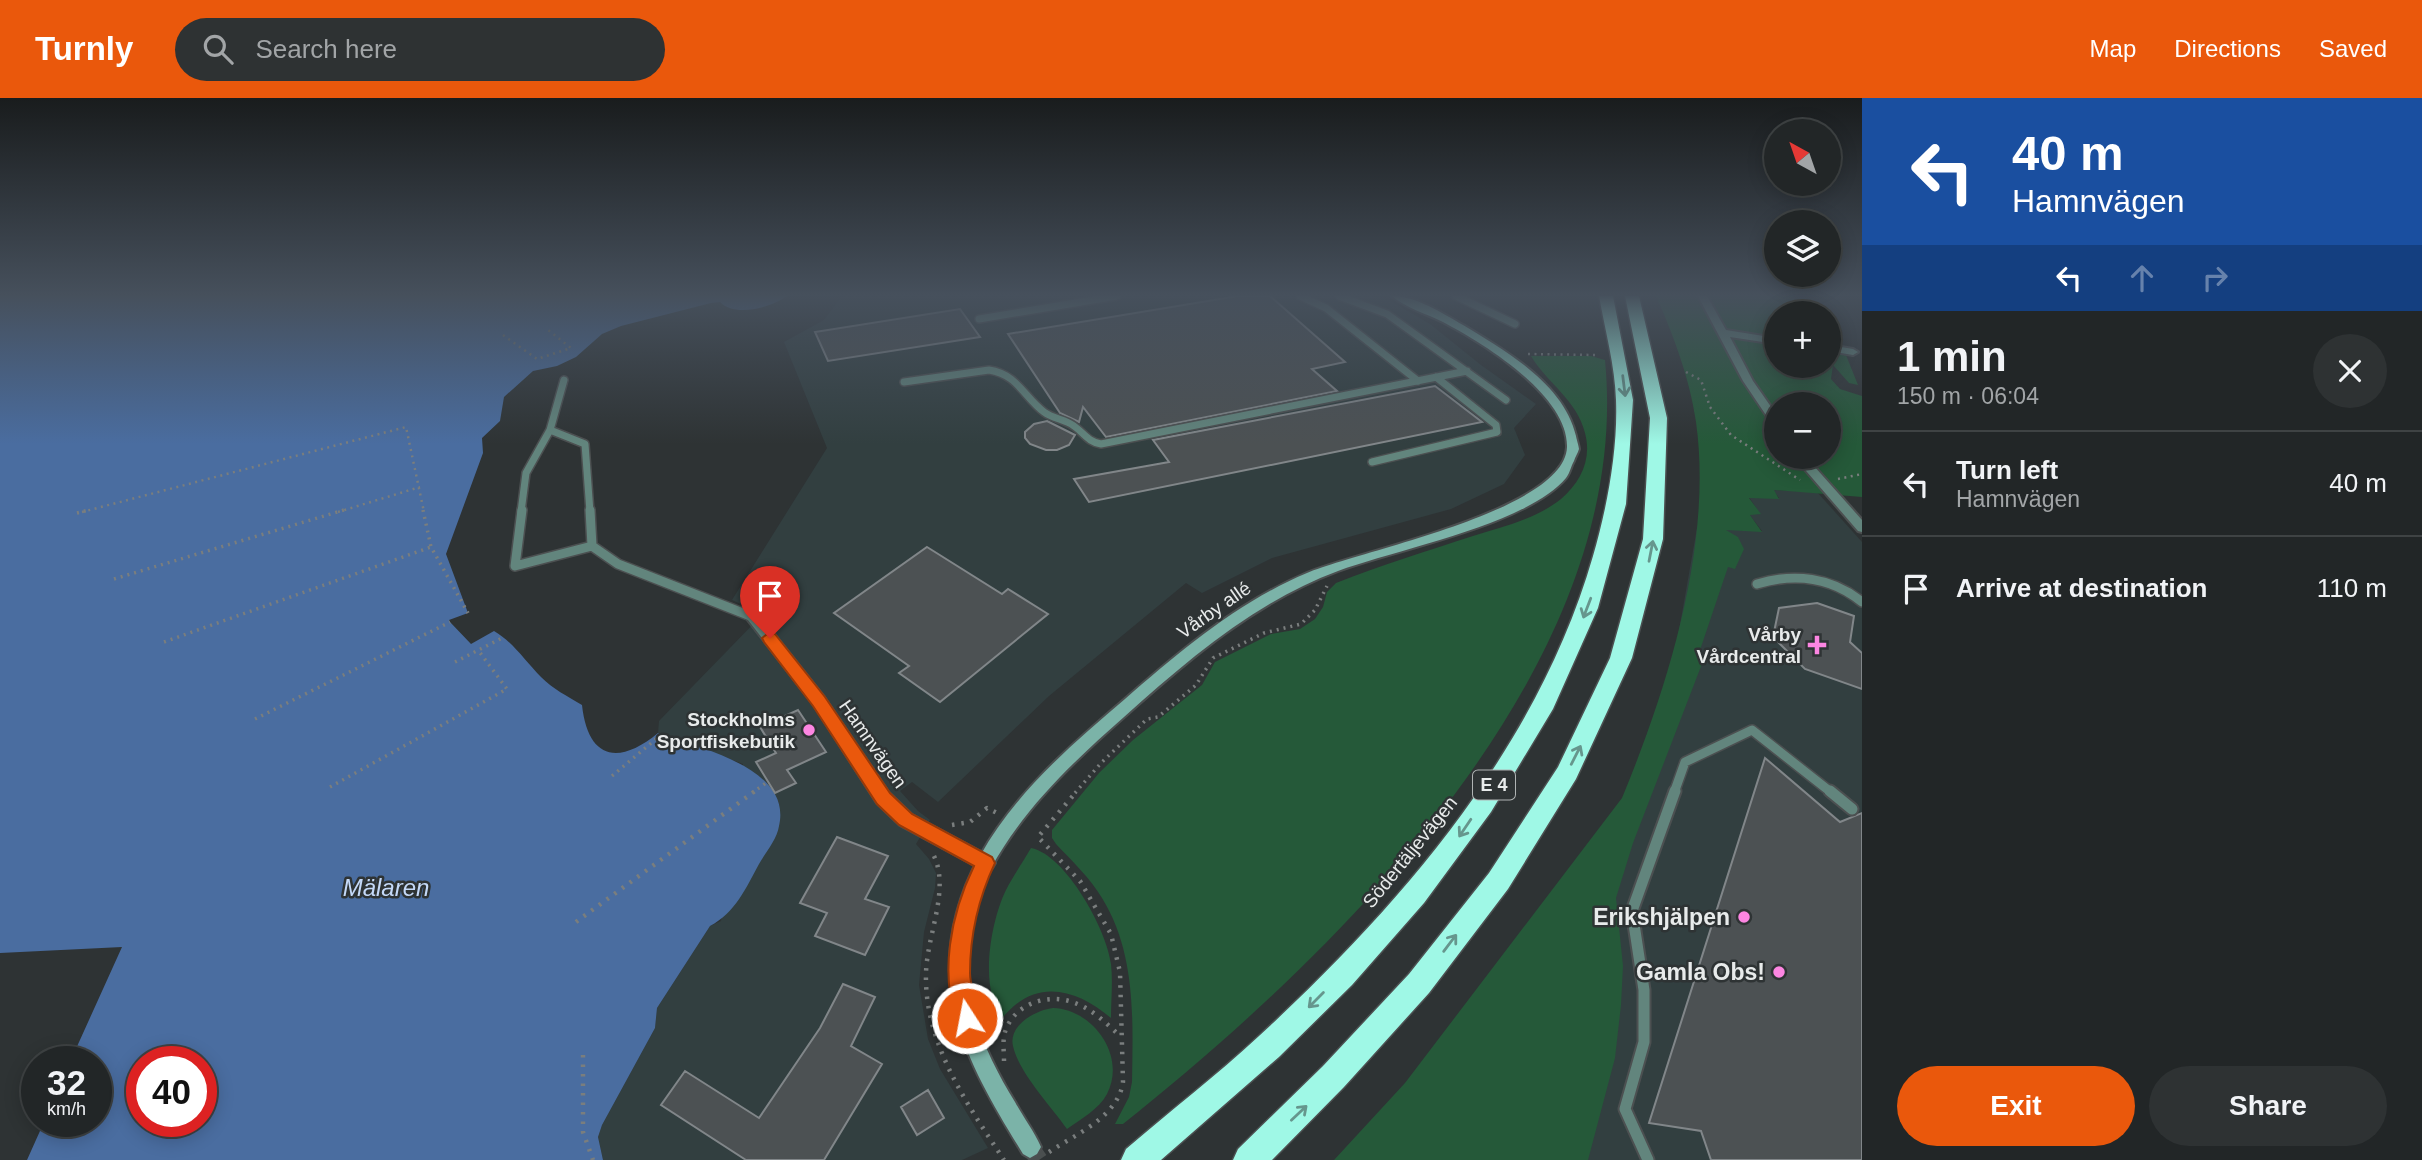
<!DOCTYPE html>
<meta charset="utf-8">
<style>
body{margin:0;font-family:Helvetica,sans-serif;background:#2e3233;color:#f1f3f6;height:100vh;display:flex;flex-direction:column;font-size:26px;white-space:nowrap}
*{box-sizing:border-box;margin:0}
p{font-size:23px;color:#a2a5a7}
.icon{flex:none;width:38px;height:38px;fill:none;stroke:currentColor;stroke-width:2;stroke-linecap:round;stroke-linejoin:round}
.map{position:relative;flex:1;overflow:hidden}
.panel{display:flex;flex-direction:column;background:#222627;width:560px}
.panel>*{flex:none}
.top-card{background:#1a4fa0;color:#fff;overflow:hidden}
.needle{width:46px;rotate:320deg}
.tools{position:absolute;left:1764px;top:21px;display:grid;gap:14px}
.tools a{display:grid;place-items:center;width:77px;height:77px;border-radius:50%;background:#222627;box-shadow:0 4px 18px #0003,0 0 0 2px #3f4344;font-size:35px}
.speed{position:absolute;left:21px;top:948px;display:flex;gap:14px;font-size:35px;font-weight:700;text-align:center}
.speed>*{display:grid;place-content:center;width:91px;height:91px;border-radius:50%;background:#222627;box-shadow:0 4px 18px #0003,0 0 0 2px #3f4344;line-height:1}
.speed small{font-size:18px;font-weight:400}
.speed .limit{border:10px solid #d22;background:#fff;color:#111}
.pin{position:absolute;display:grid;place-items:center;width:60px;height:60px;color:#fff;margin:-72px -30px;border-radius:50% 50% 50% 0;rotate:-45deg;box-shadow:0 0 7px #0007}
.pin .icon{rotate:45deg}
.me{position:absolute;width:77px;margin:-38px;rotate:349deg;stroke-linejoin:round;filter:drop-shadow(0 0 5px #0008)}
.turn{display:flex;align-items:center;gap:24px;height:147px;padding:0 35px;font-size:32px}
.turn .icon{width:91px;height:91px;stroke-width:2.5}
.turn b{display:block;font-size:49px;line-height:60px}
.lanes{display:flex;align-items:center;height:66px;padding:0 35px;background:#0003;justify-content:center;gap:35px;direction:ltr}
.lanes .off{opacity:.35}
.round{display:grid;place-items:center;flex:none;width:74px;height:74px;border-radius:37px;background:#2e3233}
.headline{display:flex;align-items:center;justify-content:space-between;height:119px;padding:0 35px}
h1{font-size:42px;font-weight:700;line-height:52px}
.cta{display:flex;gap:14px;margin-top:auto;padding:14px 35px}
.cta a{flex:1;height:80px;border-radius:42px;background:#ea580c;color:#fff;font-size:28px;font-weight:700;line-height:80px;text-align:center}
.cta a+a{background:#2e3233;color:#f1f3f6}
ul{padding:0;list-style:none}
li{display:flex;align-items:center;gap:21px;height:105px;padding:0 35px;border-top:2px solid #3f4344}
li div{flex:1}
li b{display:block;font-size:26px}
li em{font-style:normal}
header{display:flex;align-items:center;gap:42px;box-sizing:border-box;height:98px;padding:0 35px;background:#ea580c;color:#fff}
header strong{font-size:33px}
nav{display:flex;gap:38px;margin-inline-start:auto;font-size:24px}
.search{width:490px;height:63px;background:#2e3233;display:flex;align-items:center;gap:18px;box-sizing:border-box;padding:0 24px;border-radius:38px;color:#a2a5a7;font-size:26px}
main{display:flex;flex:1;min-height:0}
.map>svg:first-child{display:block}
.built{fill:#323f40}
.green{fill:#255939;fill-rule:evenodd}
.water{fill:#4a6da0;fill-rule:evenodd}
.building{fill:#4c5153;stroke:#818689;stroke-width:2}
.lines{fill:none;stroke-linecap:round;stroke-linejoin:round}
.secondary-tunnel{stroke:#4a4f4f;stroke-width:18;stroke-dasharray:18 10;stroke-linecap:butt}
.lane-far2-casing{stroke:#4c5051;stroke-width:10}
.lane-far1-casing{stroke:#4c5051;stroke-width:12}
.lane-casing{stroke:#4c5051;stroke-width:15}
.street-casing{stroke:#4c5051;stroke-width:4}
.secondary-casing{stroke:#4c5051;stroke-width:4}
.highway-casing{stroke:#4c5051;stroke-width:3}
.path-far2{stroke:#7a7e7e;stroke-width:2.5;stroke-dasharray:2 4.5;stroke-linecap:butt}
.path-far1{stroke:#7a7e7e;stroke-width:3.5;stroke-dasharray:2 5;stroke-linecap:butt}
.path{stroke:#7a7e7e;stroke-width:4.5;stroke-dasharray:2.5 7;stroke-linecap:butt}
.lane-far2{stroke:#62857d;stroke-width:7}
.lane-far1{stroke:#62857d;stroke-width:9}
.lane{stroke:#62857d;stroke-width:11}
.street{fill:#62857d;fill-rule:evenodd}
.secondary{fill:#7bb3a8;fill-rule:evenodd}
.highway{fill:#9ff8e6;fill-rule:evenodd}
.oneway{stroke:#66968d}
.route{fill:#ea580c;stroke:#983908;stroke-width:2}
.poi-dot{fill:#fd86e2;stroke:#2e3334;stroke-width:2.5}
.labels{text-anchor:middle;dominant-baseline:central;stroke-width:5;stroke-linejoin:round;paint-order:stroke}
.shield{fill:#2e3334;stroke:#b0b4b4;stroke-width:2}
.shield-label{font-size:18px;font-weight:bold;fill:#e8ebeb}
.street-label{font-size:19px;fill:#e8ebeb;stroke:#2e3334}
.poi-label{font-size:19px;font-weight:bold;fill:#e8ebeb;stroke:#2e3334;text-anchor:end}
.near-poi-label{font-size:23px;font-weight:bold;fill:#e8ebeb;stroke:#2e3334;text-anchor:end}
.near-water-label{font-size:24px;font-style:italic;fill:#c4d9f8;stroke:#2e3334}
</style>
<header>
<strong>Turnly</strong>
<div class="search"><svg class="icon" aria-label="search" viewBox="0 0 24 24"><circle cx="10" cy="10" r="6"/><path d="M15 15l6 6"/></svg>Search here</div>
<nav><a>Map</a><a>Directions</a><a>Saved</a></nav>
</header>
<main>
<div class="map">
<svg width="1862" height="1062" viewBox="0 0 1862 1062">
<rect width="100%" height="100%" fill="#2e3334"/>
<path class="built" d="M842 198H1374L1389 202 1430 226 1481 267 1536 306 1514 330 1525 357 1504 386 1451 411 1272 460 1202 495 1186 485 1049 598 938 704 912 684 900 693 918 713 930 722 916 746 929 761 936 775 935 790 924 834 919 887 928 941 940 971 988 1050 962 1062H603L598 1039 602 1027 655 930 657 910 710 828 721 823 743 666 658 635 659 623 763 516 732 502 827 350 784 244 824 222Z
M1773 392 1817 394 1862 444V1062H1523L1637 664 1663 593 1678 538 1697 430 1762 433 1749 416H1760L1749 399 1779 400Z"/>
<path class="green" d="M1656 198H1794L1806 215H1776V268H1829V252L1846 257 1858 287 1849 285 1833 267 1831 281 1840 291 1862 298V399L1774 392 1779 401 1749 400 1761 416 1750 417 1762 434 1726 432 1738 439 1744 451 1735 471 1728 469 1699 555 1705 558 1633 745 1616 800 1623 868 1621 907 1615 960 1588 1062H1334L1405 985 1622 700C1668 589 1713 445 1696 324 1690 281 1673 236 1656 198ZM1776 306H1829V359H1776Z
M1531 258H1591L1605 262C1635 567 1341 852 1123 1026H1115L1129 999 1132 984C1133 921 1136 855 1102 800 1090 780 1072 763 1056 746L1052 740V732L1099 675 1133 642 1202 587 1215 564 1271 536 1300 531 1315 521 1323 509 1327 494 1336 485C1381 467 1427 453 1473 438 1502 429 1536 421 1561 401 1581 384 1592 361 1585 335 1577 302 1547 285 1531 258Z
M1031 750C1066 757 1107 832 1111 866 1113 884 1111 902 1111 920 1077 891 1036 879 1003 919 978 892 991 822 1006 792 1013 778 1023 764 1031 750Z
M1053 910C1092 911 1127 957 1107 996 1099 1011 1081 1021 1067 1031 1051 1008 1019 975 1013 948 1008 927 1036 912 1053 910Z"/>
<path class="water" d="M0 198H787C772 209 735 220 720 204L711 205 621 228 602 236 576 259 557 268 533 273 504 299 500 323 482 340 483 355 446 456 468 515 449 522 450 524 471 546 494 533C513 544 525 563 541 579 553 591 567 598 582 607 588 661 618 668 658 635L670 638C707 653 792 672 779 728 777 741 766 754 759 766 746 790 735 815 710 828L657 910 655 930 602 1027 598 1039 603 1062H27L44 1024H96V964H70L122 849 0 855ZM142 964H201V1024H142Z"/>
<path class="building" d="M1238 198H1270L1345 264 1312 271 1337 293 1106 339 1083 309 1079 324 1060 315 1008 236Z
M960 211 980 239 828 263 815 234Z
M1435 288 1482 324 1089 404 1074 381 1169 364 1153 342Z
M1047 323 1075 337 1069 347 1057 352H1046L1030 346 1025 340V334L1034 326Z
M927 449 1002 496 1008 491 1048 516 940 604 899 575 909 568 834 515Z
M1817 505 1854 518 1850 544 1862 555V591L1805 571 1773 539 1779 510Z
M798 612 826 654 787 672 796 685 775 695 756 664 776 655 760 629Z
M1765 660 1840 724 1862 715V1062H1711L1701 1033 1649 1025Z
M837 739 888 758 865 801 889 809 865 857 815 838 827 815 800 805Z
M843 886 875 899 851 948 882 966 824 1062H746L661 1007 685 973 759 1020 820 930Z
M928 992 944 1020 917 1037 901 1009Z"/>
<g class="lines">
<path class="secondary-tunnel" d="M1030 1049 1039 1062"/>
<defs>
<path id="lane-far2" d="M1300 198 1326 210 1418 283
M1339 198 1387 216 1506 302
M1456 198 1515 226
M979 221 1117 198
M904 284 989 272C1017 276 1024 299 1044 314 1053 321 1065 321 1074 328 1084 335 1088 344 1101 346L1467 273
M550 332 585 346 590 414
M1372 364 1497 334 1496 327 1436 279
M521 414 526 375 550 332 564 282"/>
<path id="lane-far1" d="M522 412 515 468 592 448
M590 412 592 448 618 466 753 519
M1757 486C1794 475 1831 479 1862 504
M1674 695 1685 664 1752 632 1832 695"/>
<path id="lane" d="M1830 693 1852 711
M1648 1062 1625 1011 1644 944V892L1632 813 1675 693"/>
<path id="street" d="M1698 198H1707L1726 232 1776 240V246L1730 239 1753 283 1776 316V327L1772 326 1743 283Z
M1829 247 1853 251 1858 254 1853 257 1829 253Z
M1794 359H1806L1862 422V434L1858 433Z
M753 514 758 516 824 599 889 695 912 717 992 760 995 765 992 770 986 772 980 770 900 727 877 705 814 607 748 522 746 519Z"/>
<path id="secondary" d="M1392 198C1416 198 1442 215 1463 227 1506 253 1564 286 1576 338 1576 339 1579 349 1579 351 1578 355 1575 359 1574 363 1571 368 1570 375 1566 380 1526 427 1397 451 1338 473 1255 504 1189 561 1124 619 1074 663 1024 710 991 770 974 801 966 841 968 877 971 923 991 965 1015 1004 1023 1019 1034 1033 1041 1049L1037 1056 1030 1060 1023 1056C990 1002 953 943 950 877 948 836 960 794 980 758 1015 695 1071 647 1125 601 1180 553 1238 504 1307 475 1358 453 1565 413 1567 349 1568 297 1483 245 1443 224 1427 216 1404 209 1392 198Z"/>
<path id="highway" d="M1599 198H1613L1633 302 1626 406 1598 510 1553 611 1491 714 1424 805 1352 887 1279 959 1161 1062H1121L1126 1051C1170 1013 1216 978 1259 938 1402 806 1538 649 1593 458 1607 410 1618 352 1616 302 1615 268 1605 232 1599 198Z
M1625 198H1639L1667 320 1663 441 1632 560 1576 681 1508 791 1429 895 1344 989 1272 1062H1233L1238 1051 1323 968 1409 876 1489 775 1558 669 1610 560 1643 441 1650 320Z"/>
</defs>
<use href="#lane-far2" class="lane-far2-casing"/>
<use href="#lane-far1" class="lane-far1-casing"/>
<use href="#lane" class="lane-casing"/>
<use href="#street" class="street-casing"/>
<use href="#secondary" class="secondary-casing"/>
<use href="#highway" class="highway-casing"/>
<path class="path-far2" d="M503 237 537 261 571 250 548 232
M1528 256 1596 257
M1686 274 1701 282 1710 309 1731 337 1800 382
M1838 381 1862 376
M82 414 406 329 424 414
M338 414 420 389"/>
<path class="path-far1" d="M423 412 431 449 468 515
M77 415 89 412
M114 481 344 412
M164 544 431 449
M455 564 504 539
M255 621 450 524
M612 678 662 636
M330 689 507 591 478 552
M752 695 766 685
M1075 695 1101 665 1147 621 1158 619 1196 587 1213 560 1264 535 1301 526 1315 512 1327 488"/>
<path class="path" d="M952 727 970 724 987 710 997 715
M934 758C950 792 927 837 926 875 924 945 967 1006 1004 1062
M576 824 755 693
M583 957V1034L593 1062
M1004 963C1004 952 1002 941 1006 931 1017 904 1050 895 1075 905 1092 911 1106 925 1119 937
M1049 1054C1076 1036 1118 1019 1123 984L1120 874 1111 836 1080 783 1038 739 1077 693"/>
<use href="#lane-far2" class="lane-far2"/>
<use href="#lane-far1" class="lane-far1"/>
<use href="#lane" class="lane"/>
<use href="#street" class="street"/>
<use href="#secondary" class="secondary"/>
<use href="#highway" class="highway"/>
</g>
<defs><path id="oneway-shaft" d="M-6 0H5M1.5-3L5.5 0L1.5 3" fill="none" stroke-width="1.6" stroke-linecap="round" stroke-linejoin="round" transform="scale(1.75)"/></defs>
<g class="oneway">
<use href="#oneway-shaft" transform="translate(1624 288) rotate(83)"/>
<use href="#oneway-shaft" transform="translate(1651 453) rotate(-79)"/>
<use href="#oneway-shaft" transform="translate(1587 510) rotate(111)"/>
<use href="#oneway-shaft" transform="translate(1576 657) rotate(-63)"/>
<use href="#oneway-shaft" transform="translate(1465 730) rotate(124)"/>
<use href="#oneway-shaft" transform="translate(1450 845) rotate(-53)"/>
<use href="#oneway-shaft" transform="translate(1316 902) rotate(135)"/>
<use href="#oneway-shaft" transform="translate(1299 1015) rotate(-43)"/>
</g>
<linearGradient id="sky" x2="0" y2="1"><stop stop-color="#191c1d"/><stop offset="0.57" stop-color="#46505c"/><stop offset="1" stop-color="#46505c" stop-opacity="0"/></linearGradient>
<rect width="1862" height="346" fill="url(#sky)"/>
<path class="route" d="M770 534 775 536 825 599 890 695 912 716 992 759 995 765C979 799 970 836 970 875 970 892 982 912 975 928L967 931 959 928C938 878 951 815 974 768L899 727 877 706 813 608 764 544 762 540Z"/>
<g class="poi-dot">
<path d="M1813.5 536.5h7v7h7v7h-7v7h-7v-7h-7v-7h7z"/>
<circle cx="809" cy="632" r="7"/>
<circle cx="1744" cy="819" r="7"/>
<circle cx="1779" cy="874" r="7"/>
</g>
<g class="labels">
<rect class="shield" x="1473" y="672.5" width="42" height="29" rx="5"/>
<g class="shield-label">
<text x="1494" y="687">E 4</text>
</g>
<g class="street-label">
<text transform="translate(1214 512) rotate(-35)">Vårby allé</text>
<text transform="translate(873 646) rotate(55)">Hamnvägen</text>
<text transform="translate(1410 754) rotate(-51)">Södertäljevägen</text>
</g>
<g class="poi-label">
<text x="1801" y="536">Vårby<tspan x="1801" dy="22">Vårdcentral</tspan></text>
<text x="795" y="621">Stockholms<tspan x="795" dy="22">Sportfiskebutik</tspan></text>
</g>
<g class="near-poi-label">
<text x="1730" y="819">Erikshjälpen</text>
<text x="1765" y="874">Gamla Obs!</text>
</g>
<g class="near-water-label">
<text x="386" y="789">Mälaren</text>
</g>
</g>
</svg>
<div class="tools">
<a><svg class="needle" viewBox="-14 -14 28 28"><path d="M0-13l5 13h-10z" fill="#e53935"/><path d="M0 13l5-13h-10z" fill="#a2a5a7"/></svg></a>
<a><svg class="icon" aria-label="layers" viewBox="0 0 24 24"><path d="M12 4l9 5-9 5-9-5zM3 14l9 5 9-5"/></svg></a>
<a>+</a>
<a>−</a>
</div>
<div class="speed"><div>32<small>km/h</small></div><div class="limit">40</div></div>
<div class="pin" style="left:770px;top:540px;background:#d93025"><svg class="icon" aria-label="arrive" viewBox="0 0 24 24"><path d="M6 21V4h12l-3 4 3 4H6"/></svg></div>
<svg class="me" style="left:967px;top:920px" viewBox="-20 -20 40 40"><circle r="17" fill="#ea580c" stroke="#fff" stroke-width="3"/><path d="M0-11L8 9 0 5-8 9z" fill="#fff"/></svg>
</div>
<section class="panel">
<div class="top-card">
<div class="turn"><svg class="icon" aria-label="left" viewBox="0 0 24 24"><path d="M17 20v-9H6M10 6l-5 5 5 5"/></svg><div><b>40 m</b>Hamnvägen</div></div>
<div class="lanes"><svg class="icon" aria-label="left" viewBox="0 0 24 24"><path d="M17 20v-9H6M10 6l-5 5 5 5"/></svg><svg class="icon off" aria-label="ahead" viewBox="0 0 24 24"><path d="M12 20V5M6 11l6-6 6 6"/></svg><svg class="icon off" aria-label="right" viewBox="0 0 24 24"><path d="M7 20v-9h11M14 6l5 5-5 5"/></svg></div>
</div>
<div class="headline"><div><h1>1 min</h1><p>150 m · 06:04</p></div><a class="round"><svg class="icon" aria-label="close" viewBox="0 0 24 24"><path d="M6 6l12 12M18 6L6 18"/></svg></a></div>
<ul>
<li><svg class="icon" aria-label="left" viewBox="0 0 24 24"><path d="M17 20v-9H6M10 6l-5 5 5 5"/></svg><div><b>Turn left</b><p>Hamnvägen</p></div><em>40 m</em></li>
<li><svg class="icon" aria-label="arrive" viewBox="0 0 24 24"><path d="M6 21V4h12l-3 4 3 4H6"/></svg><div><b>Arrive at destination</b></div><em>110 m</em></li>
</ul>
<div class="cta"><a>Exit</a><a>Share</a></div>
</section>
</main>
